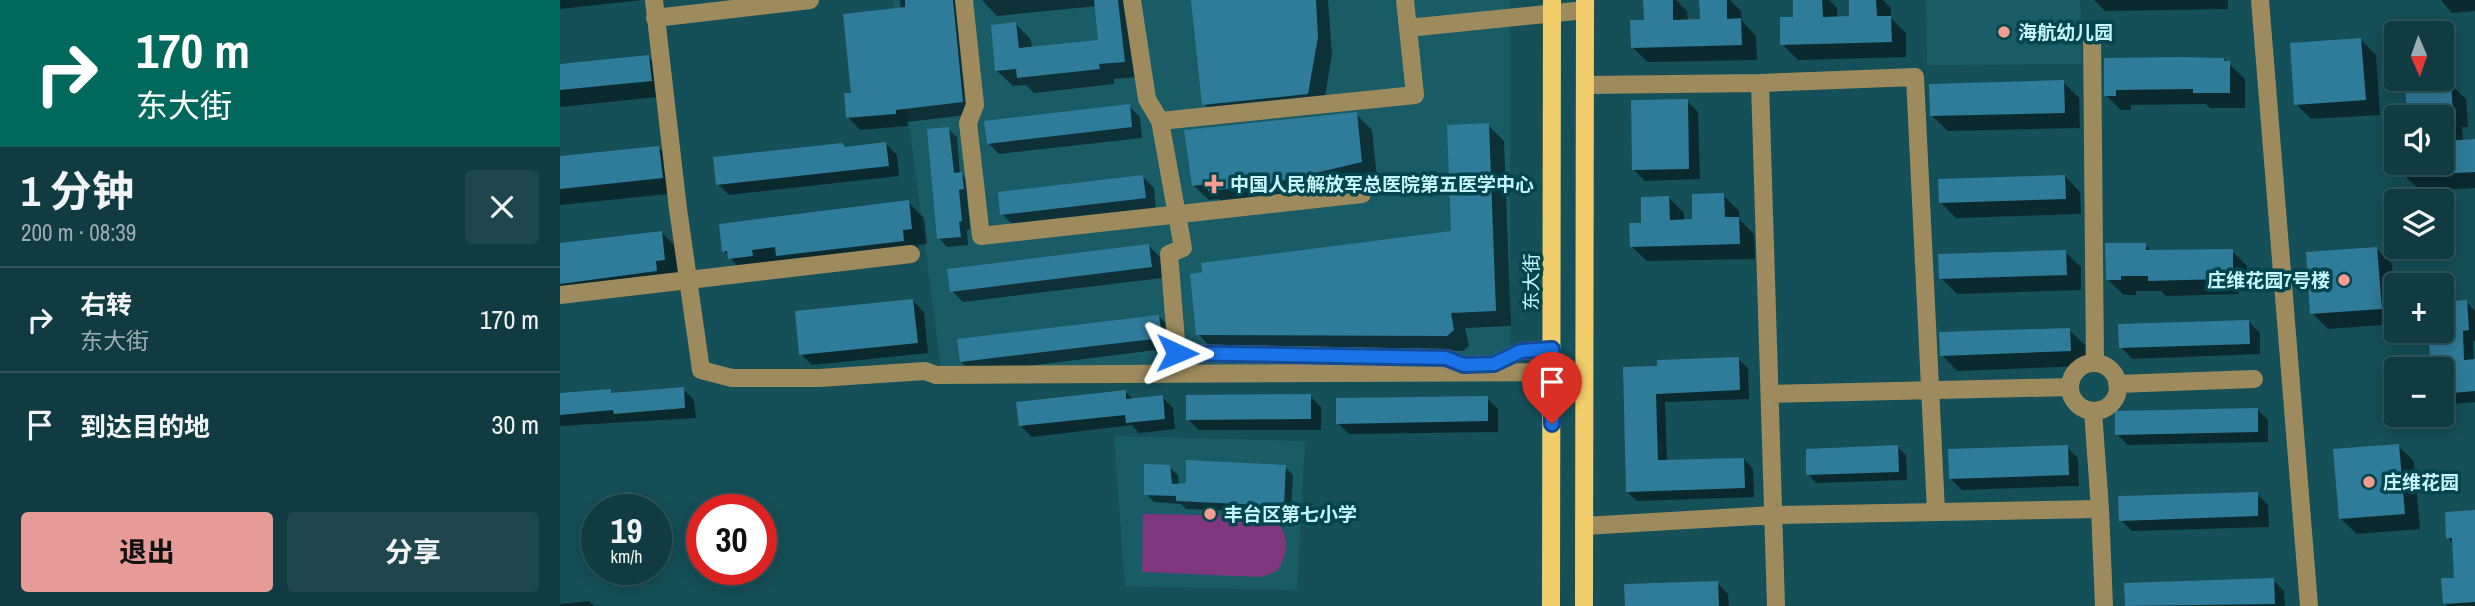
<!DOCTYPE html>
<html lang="zh">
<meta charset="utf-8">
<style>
body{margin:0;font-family:"Archivo Narrow","Noto Sans SC",sans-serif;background:#1e464c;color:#f1f3f6;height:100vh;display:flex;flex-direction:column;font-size:26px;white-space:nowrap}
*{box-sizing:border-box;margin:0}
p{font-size:23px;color:#9cadb1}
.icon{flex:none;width:38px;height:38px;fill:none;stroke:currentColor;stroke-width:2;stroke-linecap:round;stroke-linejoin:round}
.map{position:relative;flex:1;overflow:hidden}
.drawer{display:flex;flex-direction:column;background:#103b41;width:560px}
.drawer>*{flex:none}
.banner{background:#00695c;color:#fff;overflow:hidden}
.needle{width:46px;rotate:178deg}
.buttons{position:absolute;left:1824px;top:21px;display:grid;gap:14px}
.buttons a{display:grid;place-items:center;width:70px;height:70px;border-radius:7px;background:#103b41;box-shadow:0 4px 18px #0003,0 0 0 2px #30555a;font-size:35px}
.speed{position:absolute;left:21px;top:494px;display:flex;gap:14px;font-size:35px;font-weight:700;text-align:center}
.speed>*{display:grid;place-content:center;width:91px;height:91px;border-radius:50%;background:#103b41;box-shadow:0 4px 18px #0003,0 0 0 2px #30555a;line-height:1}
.speed small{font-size:18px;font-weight:400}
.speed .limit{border:10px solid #d22;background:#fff;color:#111}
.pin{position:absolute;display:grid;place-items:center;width:60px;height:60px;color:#fff;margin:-72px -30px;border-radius:50% 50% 50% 0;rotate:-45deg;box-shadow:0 0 7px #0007}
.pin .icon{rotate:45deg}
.me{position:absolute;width:77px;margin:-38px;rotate:91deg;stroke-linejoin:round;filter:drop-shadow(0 0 5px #0008)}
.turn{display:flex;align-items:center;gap:24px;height:147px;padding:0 21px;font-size:32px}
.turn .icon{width:91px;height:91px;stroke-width:2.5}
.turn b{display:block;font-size:49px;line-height:60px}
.round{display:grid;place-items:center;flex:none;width:74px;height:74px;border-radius:7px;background:#1e464c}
.head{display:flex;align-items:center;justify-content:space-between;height:119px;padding:0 21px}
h1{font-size:42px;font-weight:700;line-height:52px}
.cta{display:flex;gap:14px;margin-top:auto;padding:14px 21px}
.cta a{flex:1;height:80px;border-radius:7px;background:#e69b98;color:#111;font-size:28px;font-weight:700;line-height:80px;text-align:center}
.cta a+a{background:#1e464c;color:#f1f3f6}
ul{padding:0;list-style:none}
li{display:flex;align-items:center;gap:21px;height:105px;padding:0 21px;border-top:2px solid #30555a}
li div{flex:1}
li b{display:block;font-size:26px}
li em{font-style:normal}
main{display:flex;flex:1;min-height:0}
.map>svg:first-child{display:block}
.built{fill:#1a5c66}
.green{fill:#7f387d}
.shadow{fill:#0007}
.building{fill:#2f7b9a}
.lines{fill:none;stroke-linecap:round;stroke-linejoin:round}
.minor{stroke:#9d8b5e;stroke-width:18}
.major{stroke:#f2cd6b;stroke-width:18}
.route-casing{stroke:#114b97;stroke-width:18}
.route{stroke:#1a73e8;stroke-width:12}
.poi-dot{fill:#f59c90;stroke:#04444c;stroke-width:2.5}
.labels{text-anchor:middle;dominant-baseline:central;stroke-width:7;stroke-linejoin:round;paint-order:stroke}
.poi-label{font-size:19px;font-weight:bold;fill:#c6f5fd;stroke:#04444c;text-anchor:start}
.street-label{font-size:19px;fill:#c6f5fd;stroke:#04444c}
</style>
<main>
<section class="drawer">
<div class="banner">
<div class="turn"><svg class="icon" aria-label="right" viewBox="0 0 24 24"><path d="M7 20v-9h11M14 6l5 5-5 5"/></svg><div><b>170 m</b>东大街</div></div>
</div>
<div class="head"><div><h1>1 分钟</h1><p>200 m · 08:39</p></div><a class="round"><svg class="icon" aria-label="close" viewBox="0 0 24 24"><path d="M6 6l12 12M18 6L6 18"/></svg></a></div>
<ul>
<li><svg class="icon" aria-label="right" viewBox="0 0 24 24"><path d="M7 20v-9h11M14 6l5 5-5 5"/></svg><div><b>右转</b><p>东大街</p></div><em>170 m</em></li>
<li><svg class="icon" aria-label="arrive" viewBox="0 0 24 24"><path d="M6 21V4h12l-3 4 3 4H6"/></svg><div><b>到达目的地</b></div><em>30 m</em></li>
</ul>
<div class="cta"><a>退出</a><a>分享</a></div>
</section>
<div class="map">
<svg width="1915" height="606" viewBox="0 0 1915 606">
<rect width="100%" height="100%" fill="#154f57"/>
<path class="built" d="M333 0H950V368L381 369Z
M1366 0H1520L1522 64 1367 65Z
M554 436 745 441 737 590 565 586Z"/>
<path class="green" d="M583 514 711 516C730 532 730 551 717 571L701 577 582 572Z"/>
<path class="shadow" d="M0 0H82L0 9Z
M340 0H403L415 114 347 122 348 126 300 130 288 117 292 94 341 10Z
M422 0H571L579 77 554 79V84L474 93 466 85 453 86 437 71 456 24 471 40 472 48 540 41 537 6 437 16Z
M637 0H768L772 54 763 109 659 120 644 104Z
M1085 0H1116L1127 11 1128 21H1142L1141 0H1170L1181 11 1182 21 1196 36 1197 60 1088 62 1072 47 1086 21Z
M1235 0H1269L1277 8V18H1291V0H1323L1331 8V18L1346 33V57L1238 60 1222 44 1235 19Z
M1534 0H1668V9L1545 11Z
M1881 0H1915V11L1892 13Z
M1800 39 1816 55 1820 115 1751 119 1736 104Z
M88 57 104 73 107 96 0 107V66Z
M1663 59 1685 79V108H1650L1646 104 1571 105V110H1561L1546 95 1545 60Z
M1503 82 1519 98 1520 128 1388 131 1372 116Z
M1890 84 1906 99 1908 127H1902L1903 142 1915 141V188L1861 191 1845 176 1844 163H1881V117H1854L1849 111Z
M1127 101 1138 112 1140 179 1085 181 1074 170Z
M569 106 580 117 582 138 439 154 428 143Z
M796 114 812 130 817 178 722 200 666 206 659 199 649 200 633 185Z
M928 125 944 141 951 326 905 328 909 346 903 351 654 350 638 334 893 233Z
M388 129 397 137 400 174 410 182 412 197H407L410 229 407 230 408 245 387 247 379 238Z
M326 144 337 155 339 176 169 195 158 184 286 149Z
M99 148 114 163 118 193 0 205V158Z
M1505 176 1520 192 1521 214 1396 218 1381 203Z
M583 177 594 188 596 209 453 225 442 214Z
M1163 195 1179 211V219L1194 234 1195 259 1087 261 1071 246 1083 225 1109 198 1124 213V221H1134Z
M348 202 364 218 367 244 358 245 359 256 185 274 164 251Z
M102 233 117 248 120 275 0 300V246Z
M1585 245 1591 251H1672L1687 266 1688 291H1678V294L1606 296 1601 291H1576V295H1564L1548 280Z
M589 246 600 257 602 278 403 302 392 291Z
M1816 249 1832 264 1836 324 1768 329 1752 313Z
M1505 252 1521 267V290L1397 294 1381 278Z
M353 301 364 312 368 353 252 365 241 354Z
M1906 302 1915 311V341H1913L1915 402 1881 405V369H1872L1870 335 1866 331H1881Z
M599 316 610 327 612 348 412 373 401 362Z
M1689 322 1700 333V354L1572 359 1561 347Z
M1509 330 1525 345 1526 366 1397 371 1382 355Z
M1178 359 1188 368 1189 399 1105 402 1107 462 1184 459 1193 469 1194 497 1077 501 1067 492 1099 367Z
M123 389 134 400 136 418 0 426V395L50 391 53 394Z
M565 391 573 400 602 397 613 408 615 429 579 433 572 425 472 437 461 426Z
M750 396 761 407V430H639L628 419Z
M927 398 938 409V432L789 434 778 423Z
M1697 409 1708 420V442L1568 445 1557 434Z
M1838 446 1854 461 1860 529 1797 534 1781 519Z
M1337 447 1346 455 1347 480 1256 483 1248 474Z
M1507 447 1518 458 1519 486 1402 490 1391 479Z
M609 467 618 475 619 485 725 467 733 475 731 513 626 509 621 504 594 502 586 494Z
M1697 494 1708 505 1709 527 1572 531 1561 520Z
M1915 512V606H1888L1885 603 1896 579 1894 544 1888 538Z
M1713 580 1724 591 1725 606H1567L1566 585Z
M1157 583 1168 594 1169 606H1067Z
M29 601 34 606H0V604Z"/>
<path class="building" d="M345 0H393L403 102 336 110V114L286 118 284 93H291L283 14 345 7Z
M534 0H558L565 62 539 64 540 69 457 78 456 69 435 71 431 25 456 22 459 48 538 40Z
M631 0H756L758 37 748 94 642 105Z
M1083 0H1113V20L1140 19 1139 0H1167V19L1181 18 1182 45 1071 48 1070 20H1084Z
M1233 0H1262L1263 17 1289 16V0H1316L1317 16H1331L1332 42 1220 45V17H1233Z
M1801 38 1806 100 1734 105 1730 43Z
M89 55 92 81 0 90V64Z
M1622 57 1664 58V61H1670V93H1633V89L1556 90V96H1544V58Z
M1504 80 1505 113 1370 116 1369 84Z
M1891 82 1893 112H1887V117H1853L1852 111 1847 112 1845 85Z
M1128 99 1129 169 1072 170 1071 100Z
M570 104 572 127 427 144 424 121Z
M797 112 802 162 705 185 648 191V184L632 186 624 130Z
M929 123 936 311 891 313 894 330 887 336 636 335 630 274 642 272 641 263 891 231 887 125Z
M389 127 394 173 402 172 404 189 399 190 402 221 399 222 401 237 377 239 367 129Z
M1915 139V172L1843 176V163H1881V141Z
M326 142 329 166 156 185 153 157 282 143 285 147Z
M99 146 103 178 0 189V156Z
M583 175 586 198 440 215 438 192Z
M1505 175 1506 199 1379 203 1378 179Z
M1164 193 1165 217H1179L1180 244 1070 247 1069 223H1081V197L1109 196 1110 220 1132 219V194Z
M349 200 352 229 343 230 344 241 216 256 215 247 192 250 193 256 168 259 167 251 162 252 159 224Z
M102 231 105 260 96 261 97 271 0 284V243Z
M1545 243H1586V250L1673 249V276H1663V279L1588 281V276H1561V280H1546Z
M589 244 592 267 390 292 387 269Z
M1817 247 1822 309 1750 314 1746 252Z
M1506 250 1507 275 1379 279 1378 254Z
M353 299 358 343 239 355 235 311Z
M1907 300 1909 330 1903 331 1904 360 1915 359V391L1881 394V369H1871L1868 331H1881V302Z
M599 315 602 338 400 362 397 339Z
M1689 320 1690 344 1559 348 1558 324Z
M1510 328 1511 351 1380 356 1379 332Z
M1179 357 1180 390 1096 394 1098 460 1184 458 1185 488 1066 492 1063 367 1097 366V360Z
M124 387 125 408 54 414 53 410 0 415V393L51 389V393Z
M566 390V399L603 395 605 419 566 423 565 415 459 426 456 402Z
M751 394V419L626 420V395Z
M928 396V421L776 424V398Z
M1698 408V432L1555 435V411Z
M1839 444 1845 514 1779 519 1773 449Z
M1338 445 1339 472 1246 475V449Z
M1508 445 1509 475 1389 479 1388 449Z
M626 460 726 465 724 506 616 501V496L584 495V464L610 465 612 484 626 483Z
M1698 492V516L1559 521 1558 496Z
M1915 510V602L1883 604 1881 578H1894L1892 538 1886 539 1885 512Z
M1714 578 1715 604 1565 606 1564 583Z
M1158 581 1159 606H1065L1064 584Z"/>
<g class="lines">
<path class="minor" d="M94 0 118 209 141 370 172 378H259L365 371 376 375 992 372
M404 0 415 105 408 123 421 236 802 194
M572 0 587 99 600 121
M845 0 855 95 600 121 623 248 609 254 617 353 886 358 904 365 934 364 961 351 992 349
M1700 0 1749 606
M95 18 250 0
M848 28 1025 10
M1532 37 1535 363
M1200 83 1216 606
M1025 85 1200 83 1355 77 1376 511
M0 295 351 254
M1510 387a24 24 0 1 1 48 0a24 24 0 1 1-48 0Z
M1557 384 1694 379
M1210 394 1510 387
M1533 411 1540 509
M1024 526 1213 515 1540 509 1544 606"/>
<path class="major" d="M991 606 992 0
M1024 606 1025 0"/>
</g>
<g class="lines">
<defs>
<path id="route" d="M617 353 886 358 904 365 934 364 961 351 992 349V424"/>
</defs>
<use href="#route" class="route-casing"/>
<use href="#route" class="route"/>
</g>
<g class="poi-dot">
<circle cx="1444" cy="32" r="7"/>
<path d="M650.5 173.5h7v7h7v7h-7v7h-7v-7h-7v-7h7z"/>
<circle cx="1784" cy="280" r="7"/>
<circle cx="1809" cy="482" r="7"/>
<circle cx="650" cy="514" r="7"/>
</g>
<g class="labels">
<g class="poi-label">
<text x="1458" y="32">海航幼儿园</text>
<text x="670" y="184">中国人民解放军总医院第五医学中心</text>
<text x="1770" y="280" text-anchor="end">庄维花园7号楼</text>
<text x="1823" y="482">庄维花园</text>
<text x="664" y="514">丰台区第七小学</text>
</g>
<g class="street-label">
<text transform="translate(971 282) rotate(-90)">东大街</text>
</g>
</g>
</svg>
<div class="buttons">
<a><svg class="needle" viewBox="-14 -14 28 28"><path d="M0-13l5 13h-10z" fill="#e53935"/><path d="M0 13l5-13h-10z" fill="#9cadb1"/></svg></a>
<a><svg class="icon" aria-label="sound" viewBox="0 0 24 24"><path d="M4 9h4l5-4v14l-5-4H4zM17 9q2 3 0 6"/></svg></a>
<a><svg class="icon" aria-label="layers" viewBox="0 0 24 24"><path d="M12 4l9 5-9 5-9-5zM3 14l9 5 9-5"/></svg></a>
<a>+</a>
<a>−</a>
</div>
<div class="speed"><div>19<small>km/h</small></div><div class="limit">30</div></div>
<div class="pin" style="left:992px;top:424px;background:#d93025"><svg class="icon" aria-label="arrive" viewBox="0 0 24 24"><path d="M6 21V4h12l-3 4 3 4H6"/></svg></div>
<svg class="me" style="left:617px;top:353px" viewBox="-20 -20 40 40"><path d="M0-17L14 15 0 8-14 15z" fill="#1a73e8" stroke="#fff" stroke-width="4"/></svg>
</div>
</main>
